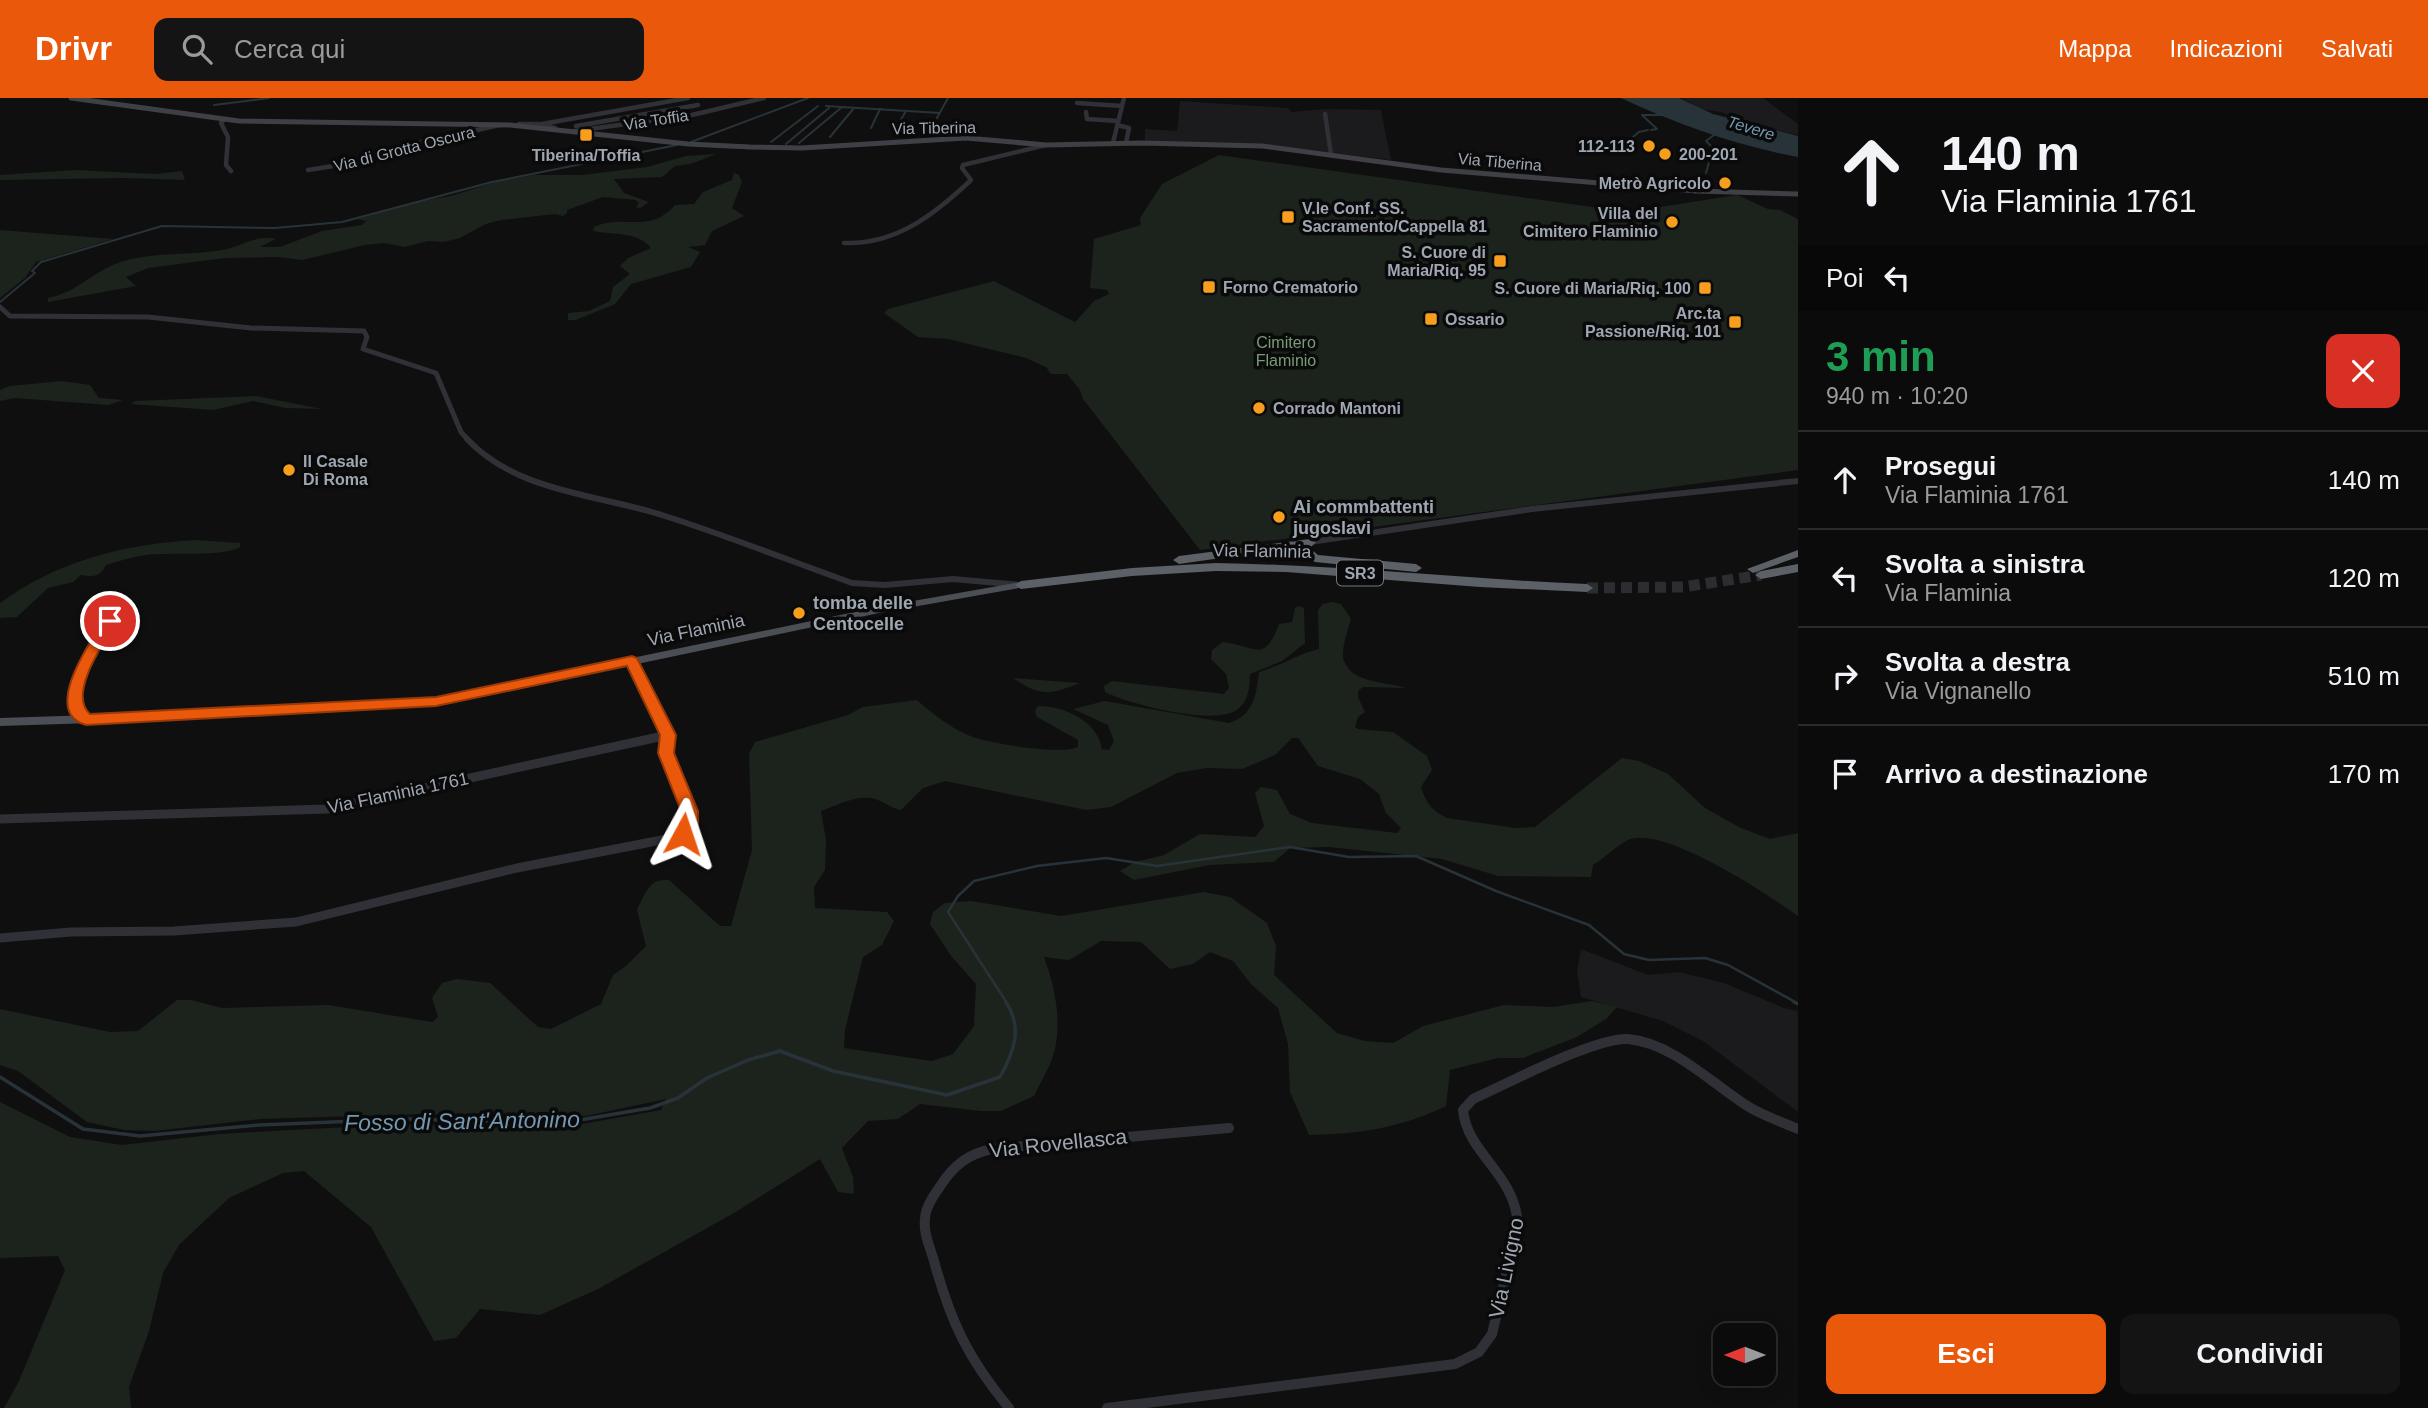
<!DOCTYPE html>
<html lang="it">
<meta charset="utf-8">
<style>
body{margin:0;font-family:Arial,sans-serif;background:#141415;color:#f1f3f6;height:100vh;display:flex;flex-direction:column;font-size:26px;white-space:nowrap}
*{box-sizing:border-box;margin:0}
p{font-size:23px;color:#9a9b9d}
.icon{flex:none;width:38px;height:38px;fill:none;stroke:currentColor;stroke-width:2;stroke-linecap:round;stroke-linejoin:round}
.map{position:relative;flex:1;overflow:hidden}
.side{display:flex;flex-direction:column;background:#0b0b0c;width:630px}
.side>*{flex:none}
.banner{background:#0b0b0c;color:#f1f3f6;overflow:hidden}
.needle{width:46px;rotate:270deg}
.tools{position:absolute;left:1713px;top:1225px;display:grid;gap:14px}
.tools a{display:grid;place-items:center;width:63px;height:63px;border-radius:14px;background:#0b0b0c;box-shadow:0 4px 18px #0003,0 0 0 2px #2b2b2d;font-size:35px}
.pin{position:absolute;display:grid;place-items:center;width:60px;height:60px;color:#fff;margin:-30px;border:4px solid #fff;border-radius:50%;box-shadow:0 2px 7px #0007}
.me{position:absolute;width:77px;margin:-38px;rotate:5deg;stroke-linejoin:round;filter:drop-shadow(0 0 5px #0008)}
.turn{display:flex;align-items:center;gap:24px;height:147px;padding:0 28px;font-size:32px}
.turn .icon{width:91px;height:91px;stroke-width:2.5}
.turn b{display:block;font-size:49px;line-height:60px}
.then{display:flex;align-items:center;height:66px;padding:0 28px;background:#0003;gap:14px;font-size:26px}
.round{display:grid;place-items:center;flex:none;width:74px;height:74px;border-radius:14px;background:#141415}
.head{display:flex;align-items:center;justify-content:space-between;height:119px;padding:0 28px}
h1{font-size:42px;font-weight:800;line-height:52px;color:#1e9e55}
.button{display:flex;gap:14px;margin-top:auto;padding:14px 28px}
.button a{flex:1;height:80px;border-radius:14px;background:#ea580c;color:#fff;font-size:28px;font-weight:800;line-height:80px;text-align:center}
.button a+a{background:#141415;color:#f1f3f6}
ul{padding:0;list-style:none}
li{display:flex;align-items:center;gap:21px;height:98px;padding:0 28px;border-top:2px solid #2b2b2d}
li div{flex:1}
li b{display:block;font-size:26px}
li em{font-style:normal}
header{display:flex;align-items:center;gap:42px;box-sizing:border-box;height:98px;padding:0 35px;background:#ea580c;color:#fff}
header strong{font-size:33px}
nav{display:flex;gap:38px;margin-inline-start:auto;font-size:24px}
.search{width:490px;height:63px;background:#141415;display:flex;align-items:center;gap:18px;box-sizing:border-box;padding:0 24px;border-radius:14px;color:#9a9b9d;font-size:26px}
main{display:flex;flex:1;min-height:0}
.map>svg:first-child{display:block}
.built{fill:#1b1b1d}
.green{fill:#1b231c}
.water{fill:#283339}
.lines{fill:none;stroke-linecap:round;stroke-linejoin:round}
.stream-far2{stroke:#283339;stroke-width:2}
.stream-far1{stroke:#283339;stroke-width:2.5}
.stream{stroke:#283339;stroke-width:3.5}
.highway-tunnel{stroke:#2c2d30;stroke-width:11;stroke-dasharray:11 6;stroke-linecap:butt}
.street-far4{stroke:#303136;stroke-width:4.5}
.street-far3{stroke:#303136;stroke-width:5}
.street-far2{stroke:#303136;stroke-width:6}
.street-far1{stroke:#303136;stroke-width:9}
.street{stroke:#303136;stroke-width:10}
.secondary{stroke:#3e4046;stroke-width:5}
.primary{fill:#4c4e55;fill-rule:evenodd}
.highway{fill:#5c6067;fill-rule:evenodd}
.route{fill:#ea580c;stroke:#983908;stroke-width:2}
.poi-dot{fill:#f89e1f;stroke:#0a0a0b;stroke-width:2.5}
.labels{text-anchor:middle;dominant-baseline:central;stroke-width:7;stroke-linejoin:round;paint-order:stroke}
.far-street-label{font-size:16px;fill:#9fa7b2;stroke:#0a0a0b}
.far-water-label{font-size:16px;font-style:italic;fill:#7498b0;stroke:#0a0a0b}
.far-poi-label{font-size:16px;font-weight:bold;fill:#9fa7b2;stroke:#0a0a0b;text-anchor:end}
.far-park-label{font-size:16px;fill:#769e75;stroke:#0a0a0b}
.shield{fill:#0a0a0b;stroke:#727880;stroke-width:2}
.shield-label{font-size:16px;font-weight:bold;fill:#9fa7b2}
.poi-label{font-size:18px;font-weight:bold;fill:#9fa7b2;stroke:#0a0a0b;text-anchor:start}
.street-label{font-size:18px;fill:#9fa7b2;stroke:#0a0a0b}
.near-street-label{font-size:21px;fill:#9fa7b2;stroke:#0a0a0b}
.near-water-label{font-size:23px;font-style:italic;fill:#7498b0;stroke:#0a0a0b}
</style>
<header>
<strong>Drivr</strong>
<div class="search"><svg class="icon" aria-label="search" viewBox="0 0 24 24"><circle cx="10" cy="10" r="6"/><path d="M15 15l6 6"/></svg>Cerca qui</div>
<nav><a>Mappa</a><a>Indicazioni</a><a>Salvati</a></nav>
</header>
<main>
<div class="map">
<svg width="1798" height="1310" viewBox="0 0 1798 1310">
<rect width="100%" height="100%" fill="#0f0f10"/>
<path class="built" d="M1681 0H1763L1798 26V37L1750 26 1721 14 1705 12Z
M1180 3 1288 10 1291 14 1326 11 1381 12 1391 62 1260 46 1145 44V31L1177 33Z
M1581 851 1648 877 1679 874 1724 885 1784 910 1798 913V1014L1703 943 1663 923 1581 899 1577 873Z"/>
<path class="green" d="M716 56 691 66 675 68 662 79 614 81 624 95 649 104 640 110 636 109 639 105 636 102 603 99 567 112V115L563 118 555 116 501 122 486 126 460 140 444 144 428 143 404 149 384 145 365 147 302 162 278 159 225 160 148 170 126 179 136 188 48 204V200C75 195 91 176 115 166 149 153 187 158 222 152 242 149 256 136 276 141L260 149H280L322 133 362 127 366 123 357 121 416 104 451 98 499 83 533 77H582L647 69 686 58Z
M1219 57 1628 114 1737 97 1768 111 1780 112 1798 121V372L1200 452 1083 301 1080 292 1067 276H1051L1046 269 1026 260 948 241 918 239 884 215 888 211 994 183 1075 224 1094 203 1109 196 1107 192 1090 190 1094 141 1141 127 1140 120 1162 86Z
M75 72 156 76 182 73 185 82 122 80 0 82V77Z
M734 75 739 77 742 84 732 110 744 118 712 133 705 147 688 149 700 154 691 169 631 186 615 206 576 222H568V215L589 213 610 203 613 189 630 176 620 168 628 160 651 150C638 133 612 137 593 133L594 129C624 115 649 137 675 107L694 106 703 94 732 82Z
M0 132 113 141 36 164 25 180 0 200Z
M62 283 90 287 99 300 123 302 108 307 15 300 0 303V292L10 288Z
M256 298 322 311 285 310 253 303 213 312 131 306 135 303Z
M194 442 240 445V449C226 459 167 454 145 457 132 459 119 463 106 467 100 479 94 479 81 477L73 484 48 490 17 519 0 520V505C57 463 125 446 194 442Z
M1332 504 1341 506 1351 521C1348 532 1342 548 1343 559 1348 586 1386 583 1405 590L1363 589 1358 593V599L1365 614 1358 619 1355 629 1358 631 1393 634 1427 658 1432 672 1421 689C1426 705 1432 713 1447 720L1516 730 1535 729 1622 660 1639 663 1668 676 1705 710 1741 730 1770 741 1798 735V818C1769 797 1662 726 1628 742 1616 748 1605 760 1593 767L1591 779 1498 778 1442 761 1329 749 1290 750 1274 764 1210 767 1134 782 1120 773 1135 764 1164 757 1200 736 1255 739 1264 728 1255 695 1261 689 1277 692 1290 716 1312 725 1397 735 1401 730 1386 715 1379 696 1360 681 1318 668 1298 640H1292L1275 657 1242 671 1207 670 1177 675 1111 709 1086 712 945 683 923 690 901 712C890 710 885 704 875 701 857 696 838 707 821 713L826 742 825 772 814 789 815 810 887 814 894 823 882 847 863 859 845 932 844 950 932 963 953 956 974 928 976 886 951 858 930 826 933 814 945 805 971 803 1061 818 1204 794 1230 799 1267 825 1276 848 1274 877 1337 935 1365 943 1393 945 1423 928 1504 907 1553 909 1592 903 1617 909 1606 921 1577 939 1523 960H1498L1450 972 1446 1008C1401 1030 1359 1036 1309 1037L1290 994 1288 946 1278 910 1251 886 1233 863 1210 854 1193 866 1170 871 1141 844 1101 843 1069 862 1044 859C1055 889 1063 925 1053 958 1049 971 1040 985 1034 998L1001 1013H981L920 1006 898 1021 868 1023 842 1050 853 1079 854 1096 838 1094 820 1061 734 1115 598 1191 540 1217 480 1211 456 1240 434 1243 371 1129 304 1073 283 1075 229 1100 179 1147 163 1175 149 1233 129 1289 131 1310H4L19 1283 65 1172 58 1158 0 1160V1004L70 1039 122 1047 219 1036 404 1026 565 1029 661 1012 666 1001 586 1018 422 1016 261 1021 154 1033 124 1032 87 1024 18 973 0 967V911L110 934 138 933 177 902H191L222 910 329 907 432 924 438 919 432 900 442 885 457 881 490 885 538 929 551 931 601 906 613 877 626 868 646 848 637 812C645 796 649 780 669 782L720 828H731L752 752 749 656 755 644 848 617 863 609 917 602C934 617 954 633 976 640 995 646 1062 657 1078 649V642L1037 619 1035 613 1038 608C1064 608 1098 623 1102 651L1109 652 1114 643 1108 627 1073 611 1105 603 1229 625C1254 617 1256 597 1259 574 1280 568 1298 556 1319 551L1318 512 1323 506Z
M1299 508 1304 510 1305 545 1282 563 1250 576C1249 589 1250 601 1238 611 1217 629 1128 606 1105 594L1104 588 1112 583 1224 596 1229 590 1226 576 1211 561 1212 552 1223 544C1256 548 1264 566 1279 526L1292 524 1295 510Z
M1013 580 1080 585C1051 596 1041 600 1013 580Z"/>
<path class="water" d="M1621 0H1679L1713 16 1798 38V59C1737 48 1677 26 1621 0Z"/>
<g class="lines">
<path class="stream-far2" d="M214 7 269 0
M826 8 940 15
M871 30 880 11
M896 30 906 13
M1651 32 1657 31 1642 17H1664
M928 36 948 0
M830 39 854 10
M691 44 808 0
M771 44 818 8
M799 45 842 9
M786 46 829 10
M1584 46 1600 47
M1602 48 1629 42 1639 34 1648 32
M1706 75 1710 61 1708 56 1714 51 1706 43 1714 37
M0 204 35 175 32 173 41 164 162 128 275 130 342 124 492 84 677 47"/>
<path class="stream-far1" d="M1007 905 948 814 958 798 974 783 1037 768 1106 760 1157 768 1290 749 1349 759 1416 758 1496 793 1589 827 1624 856 1649 862 1705 860 1728 867 1797 905"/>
<path class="stream" d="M1794 904 1798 906
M0 979 83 1031 140 1038 259 1027 407 1021 562 1025 650 1010 678 1000 707 980 748 962 780 953 833 973 947 997 1000 979C1014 954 1023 930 1006 904"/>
<path class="highway-tunnel" d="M1587 490 1683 489 1761 477"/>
<path class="street-far4" d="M1077 5 1122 8
M1086 14 1087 21 1118 23
M1325 16 1331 56
M224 22 221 25 228 39 226 67 231 73
M519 26H539L555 30
M542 26 688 0
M1117 27 1129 30 1126 45
M576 28 698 7
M575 33 692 17 764 0
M1113 45 1124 0
M308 72 352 65 394 50 500 27
M844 145C896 147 935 116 971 82L962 70 963 67 1046 47"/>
<path class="street-far3" d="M0 209 10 218 148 219 251 230 364 233 367 239 363 251 436 275 461 334 469 343"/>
<path class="street-far2" d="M467 341C518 395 598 396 665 418 728 438 790 463 852 485L885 487 953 481 1020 487
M1310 444 1532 411 1798 383
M632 563 645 589
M75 589 82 572 110 523"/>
<path class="street-far1" d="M76 587C73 602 77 610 86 622
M0 721 327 711 668 637 644 587
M0 840 71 834 174 833 296 824 517 770 667 741 683 736 689 728 690 713 666 655 668 637"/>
<path class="street" d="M1009 1310C968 1260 951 1225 934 1163 930 1149 923 1135 925 1120 926 1108 934 1097 941 1087 954 1067 968 1056 992 1051L1229 1030
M1107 1310 1455 1266 1479 1254 1492 1236 1518 1127C1515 1075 1467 1056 1463 1012L1473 1001C1506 986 1596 939 1628 941 1673 945 1712 986 1749 1009 1764 1018 1782 1024 1798 1031"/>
<path class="secondary" d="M71 0 239 23 510 27 688 46 750 49 802 50 966 40 1046 47 1142 45 1262 48 1441 72 1696 93 1798 96"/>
<path class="primary" d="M1021 484 1026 487 1025 489 879 515 448 606 124 624 0 628V620L124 616 448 598 879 509Z"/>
<path class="highway" d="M1310 441 1316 444 1311 449 1312 452 1318 457 1416 466 1422 470 1416 474 1315 464 1302 456 1299 449 1179 466 1173 462 1179 458Z
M1798 452V459L1753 475 1747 471Z
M1216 465C1340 467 1463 481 1587 486L1593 490 1587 494 1480 489 1286 474 1216 473 1132 478 1021 491 1015 487 1021 483 1132 470Z
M1798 466V474L1761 481 1755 477 1761 473Z"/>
</g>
<path class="route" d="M110 518 117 523C105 543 67 596 90 616L436 599 632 558 637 560 676 637 674 655 698 713V728L689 740H677L675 736 681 727V713L658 655 660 637 627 568 436 608 86 627C41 615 90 544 103 523Z"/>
<g class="poi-dot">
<rect x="579" y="30" width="14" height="14" rx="3.5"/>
<circle cx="1649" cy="48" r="7"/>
<circle cx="1665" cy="56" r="7"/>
<circle cx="1725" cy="85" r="7"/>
<rect x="1281" y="112" width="14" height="14" rx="3.5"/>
<circle cx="1672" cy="124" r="7"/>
<rect x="1493" y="156" width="14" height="14" rx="3.5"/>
<rect x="1202" y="182" width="14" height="14" rx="3.5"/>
<rect x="1698" y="183" width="14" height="14" rx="3.5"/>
<rect x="1424" y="214" width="14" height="14" rx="3.5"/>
<rect x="1728" y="217" width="14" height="14" rx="3.5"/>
<circle cx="1259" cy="310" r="7"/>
<circle cx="289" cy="372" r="7"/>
<circle cx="1279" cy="419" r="7"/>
<circle cx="799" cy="515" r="7"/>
</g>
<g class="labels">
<g class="far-street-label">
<text transform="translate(656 22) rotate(-9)">Via Toffia</text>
<text transform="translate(934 30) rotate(-1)">Via Tiberina</text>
<text transform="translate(404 51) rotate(-14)">Via di Grotta Oscura</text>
<text transform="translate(1500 64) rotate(5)">Via Tiberina</text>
</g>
<g class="far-water-label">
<text transform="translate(1751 30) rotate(17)">Tevere</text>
</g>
<g class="far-poi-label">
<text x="1635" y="48">112-113</text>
<text x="1679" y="56" text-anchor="start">200-201</text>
<text x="586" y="57" text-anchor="middle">Tiberina/Toffia</text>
<text x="1711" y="85">Metrò Agricolo</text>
<text x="1302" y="110" text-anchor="start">V.le Conf. SS.<tspan x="1302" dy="18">Sacramento/Cappella 81</tspan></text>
<text x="1658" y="115">Villa del<tspan x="1658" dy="18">Cimitero Flaminio</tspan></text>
<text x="1486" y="154">S. Cuore di<tspan x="1486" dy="18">Maria/Riq. 95</tspan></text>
<text x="1223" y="189" text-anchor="start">Forno Crematorio</text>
<text x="1691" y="190">S. Cuore di Maria/Riq. 100</text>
<text x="1721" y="215">Arc.ta<tspan x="1721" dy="18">Passione/Riq. 101</tspan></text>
<text x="1445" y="221" text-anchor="start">Ossario</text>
<text x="1273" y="310" text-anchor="start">Corrado Mantoni</text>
<text x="303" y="363" text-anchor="start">Il Casale<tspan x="303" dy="18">Di Roma</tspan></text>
</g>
<g class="far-park-label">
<text x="1286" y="244">Cimitero<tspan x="1286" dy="18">Flaminio</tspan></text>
</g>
<rect class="shield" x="1337" y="462.5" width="46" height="25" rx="5"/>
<g class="shield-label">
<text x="1360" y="475">SR3</text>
</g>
<g class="poi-label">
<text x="1293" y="409">Ai commbattenti<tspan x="1293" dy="21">jugoslavi</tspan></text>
<text x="813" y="505">tomba delle<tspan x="813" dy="21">Centocelle</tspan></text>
</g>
<g class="street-label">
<text transform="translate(1262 453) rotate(1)">Via Flaminia</text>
<text transform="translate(696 532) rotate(-12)">Via Flaminia</text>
<text transform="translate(398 695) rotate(-12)">Via Flaminia 1761</text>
</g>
<g class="near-street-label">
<text transform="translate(1058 1045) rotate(-6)">Via Rovellasca</text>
<text transform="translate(1506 1170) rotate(-78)">Via Livigno</text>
</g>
<g class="near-water-label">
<text transform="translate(462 1023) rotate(-1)">Fosso di Sant'Antonino</text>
</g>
</g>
</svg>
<div class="tools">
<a><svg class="needle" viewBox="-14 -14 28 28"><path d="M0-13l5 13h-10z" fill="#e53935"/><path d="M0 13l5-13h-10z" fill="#9a9b9d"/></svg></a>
</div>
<div class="pin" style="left:110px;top:523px;background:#d93025"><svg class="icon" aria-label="arrive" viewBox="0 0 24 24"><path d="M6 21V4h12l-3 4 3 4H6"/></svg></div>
<svg class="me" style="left:683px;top:736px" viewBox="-20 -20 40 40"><path d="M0-17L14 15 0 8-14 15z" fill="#ea580c" stroke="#fff" stroke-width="4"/></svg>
</div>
<section class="side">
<div class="banner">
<div class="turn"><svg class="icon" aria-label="ahead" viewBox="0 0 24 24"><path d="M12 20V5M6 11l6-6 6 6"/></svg><div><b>140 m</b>Via Flaminia 1761</div></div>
<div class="then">Poi<svg class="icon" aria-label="left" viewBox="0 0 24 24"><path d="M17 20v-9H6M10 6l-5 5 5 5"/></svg></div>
</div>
<div class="head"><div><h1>3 min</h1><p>940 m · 10:20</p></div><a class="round" style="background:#d93025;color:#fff"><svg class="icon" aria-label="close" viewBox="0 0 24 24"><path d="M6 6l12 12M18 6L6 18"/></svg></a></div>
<ul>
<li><svg class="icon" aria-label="ahead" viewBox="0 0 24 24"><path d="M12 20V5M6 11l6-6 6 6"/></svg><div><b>Prosegui</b><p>Via Flaminia 1761</p></div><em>140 m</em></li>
<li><svg class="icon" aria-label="left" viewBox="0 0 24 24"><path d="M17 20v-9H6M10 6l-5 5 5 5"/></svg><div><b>Svolta a sinistra</b><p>Via Flaminia</p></div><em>120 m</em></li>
<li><svg class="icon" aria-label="right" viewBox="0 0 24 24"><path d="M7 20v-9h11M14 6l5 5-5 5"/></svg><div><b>Svolta a destra</b><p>Via Vignanello</p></div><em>510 m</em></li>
<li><svg class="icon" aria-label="arrive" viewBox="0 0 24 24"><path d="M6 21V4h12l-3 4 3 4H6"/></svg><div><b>Arrivo a destinazione</b></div><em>170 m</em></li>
</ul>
<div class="button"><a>Esci</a><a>Condividi</a></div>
</section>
</main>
